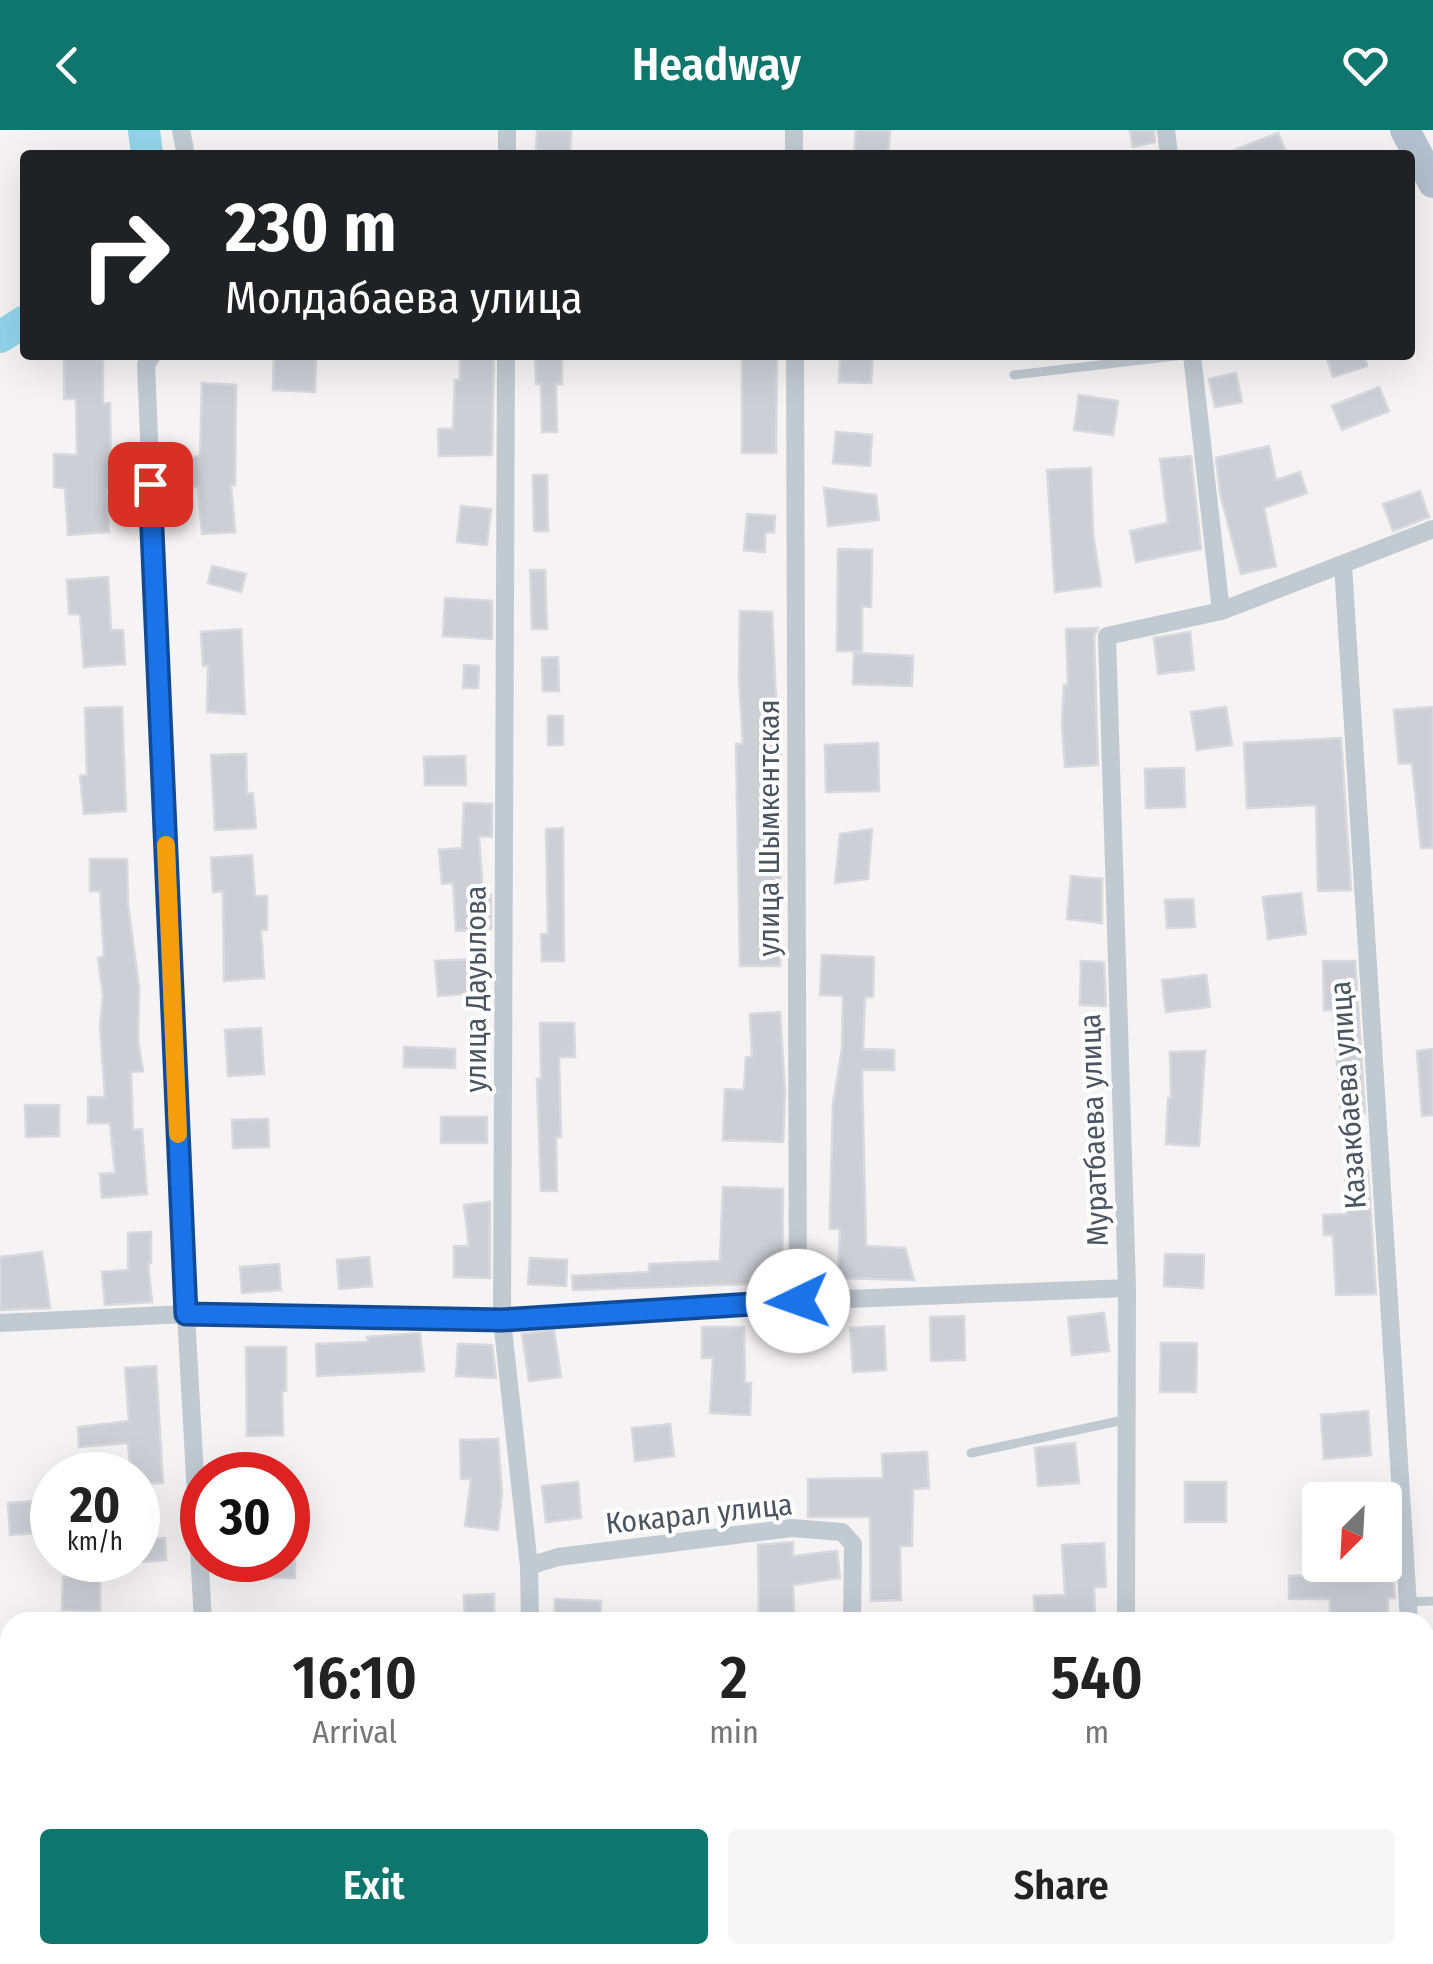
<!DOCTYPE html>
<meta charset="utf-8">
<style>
body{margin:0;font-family:"Fira Sans Condensed",sans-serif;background:#f6f6f6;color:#222;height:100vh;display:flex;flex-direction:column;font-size:38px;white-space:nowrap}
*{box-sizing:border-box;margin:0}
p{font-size:32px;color:#767676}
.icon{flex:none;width:55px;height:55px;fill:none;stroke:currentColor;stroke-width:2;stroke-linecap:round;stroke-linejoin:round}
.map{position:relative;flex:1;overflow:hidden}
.panel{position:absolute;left:0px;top:1482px;width:1435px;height:352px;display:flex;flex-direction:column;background:#fff;border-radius:30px 30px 0 0;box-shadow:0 10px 40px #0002}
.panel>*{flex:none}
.hud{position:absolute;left:20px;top:20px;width:1395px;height:210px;border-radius:10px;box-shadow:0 10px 40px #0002;background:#202124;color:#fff;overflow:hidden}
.needle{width:65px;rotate:204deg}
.controls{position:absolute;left:1302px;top:1352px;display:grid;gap:20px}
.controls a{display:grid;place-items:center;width:100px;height:100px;border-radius:10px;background:#fff;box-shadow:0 10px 40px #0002;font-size:50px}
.speed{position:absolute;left:30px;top:1322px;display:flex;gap:20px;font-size:50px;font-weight:700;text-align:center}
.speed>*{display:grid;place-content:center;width:130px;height:130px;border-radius:50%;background:#fff;box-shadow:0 10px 40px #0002;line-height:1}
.speed small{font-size:25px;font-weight:400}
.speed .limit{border:15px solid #d22;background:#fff;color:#111}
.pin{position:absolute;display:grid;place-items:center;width:85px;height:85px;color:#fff;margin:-42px;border-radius:20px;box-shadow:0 5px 15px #0006}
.me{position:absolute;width:110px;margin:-55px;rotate:267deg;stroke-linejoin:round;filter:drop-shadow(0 0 8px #0008)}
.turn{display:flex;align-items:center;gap:35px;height:210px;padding:0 40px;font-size:45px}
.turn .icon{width:130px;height:130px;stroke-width:2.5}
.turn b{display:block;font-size:70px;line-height:85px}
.eta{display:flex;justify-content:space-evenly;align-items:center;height:170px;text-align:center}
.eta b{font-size:60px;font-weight:600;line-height:70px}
.primary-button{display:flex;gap:20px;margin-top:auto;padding:20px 40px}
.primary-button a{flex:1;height:115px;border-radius:10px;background:#0f766e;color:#fff;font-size:40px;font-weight:600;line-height:115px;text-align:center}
.primary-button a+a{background:#f6f6f6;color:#222}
header{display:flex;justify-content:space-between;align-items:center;height:130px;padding:0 40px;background:#0f766e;color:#fff;font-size:45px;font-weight:600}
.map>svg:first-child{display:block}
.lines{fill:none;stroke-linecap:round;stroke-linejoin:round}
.river{stroke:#93d5eb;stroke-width:32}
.building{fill:#cdcfd5;stroke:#d7d9de;stroke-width:2.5}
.lane{stroke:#c1c9d1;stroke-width:9}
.street{stroke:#c1c9d1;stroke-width:18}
.primary{stroke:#b4c1d0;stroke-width:30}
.route-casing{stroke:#114b97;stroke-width:25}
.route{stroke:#1a73e8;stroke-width:18}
.slow{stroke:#f59e0b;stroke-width:18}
.labels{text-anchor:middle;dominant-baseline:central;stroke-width:8;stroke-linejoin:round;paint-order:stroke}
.street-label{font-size:30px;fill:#4b5560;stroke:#fff}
</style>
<header><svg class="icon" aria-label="back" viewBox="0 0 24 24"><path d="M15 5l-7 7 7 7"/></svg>Headway<svg class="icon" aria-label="heart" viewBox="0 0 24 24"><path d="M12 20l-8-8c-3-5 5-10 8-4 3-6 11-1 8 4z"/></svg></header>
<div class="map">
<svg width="1433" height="1834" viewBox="0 0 1433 1834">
<rect width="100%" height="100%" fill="#f5f3f3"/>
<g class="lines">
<path class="river" d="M144 0 147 25
M0 207 25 191"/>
</g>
<path class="building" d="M537 0H571L570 25H536Z
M856 0H890L888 25H854Z
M1130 0H1154L1155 12 1133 17Z
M1278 3 1287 25H1223V24Z
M274 225 316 226 315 262 273 260Z
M460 225H494L492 325 439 326 438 299H453L455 250H460Z
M535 225H562V254H556L557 302H542L541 254H536Z
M742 225H777L776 323H742Z
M840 225H873L871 253 839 252Z
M1326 225H1364L1367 236 1333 247Z
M64 228 103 229V274L110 273 111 358H106L109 402 68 405 65 358 54 357V324L77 325 76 269H64Z
M1236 243 1242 272 1215 277 1209 249Z
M202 253 236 255 235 355H231L235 402 202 404 198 357H192L191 327 200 326Z
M1379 257 1389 281 1342 300 1332 276Z
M1079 265 1118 271 1113 305 1074 300Z
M836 302 872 305 870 336 833 333Z
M1269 316 1276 350 1300 342 1307 363 1264 378 1276 436 1241 444 1220 363 1216 328Z
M1191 326 1201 419 1136 432 1130 401 1168 393 1160 329Z
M1091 338 1093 404 1101 456 1055 462 1047 340Z
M533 345H547L548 401H534Z
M824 358 876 365 879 390 828 396Z
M1420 361 1429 387 1393 401 1383 374Z
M461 376 491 379 487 415 457 412Z
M747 384 775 386 774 402 765 403V422L744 420Z
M838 419 872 420 871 477 862 476V521H837Z
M212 436 246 444 241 462 208 453Z
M530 440H545L547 499H532Z
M108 447 111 500H123L125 534 84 537 80 484H69L67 450Z
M445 468 492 471V509L443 506Z
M740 481 772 482 778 614H781L780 836H740L736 614H743L739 547Z
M1098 498 1094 506 1098 635 1065 637 1062 595 1064 555H1068L1066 499Z
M241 499 245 584 207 582 208 536H203L201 502Z
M1190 502 1194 540 1158 544 1154 508Z
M854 523 913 526 912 556 853 554Z
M558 527 559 561H543L542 528Z
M464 535 479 536 478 558H463Z
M122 577 126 681 84 684 80 646 87 645 85 578Z
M1226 577 1232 615 1197 620 1191 582Z
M1433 577V718H1421L1412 633 1399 634 1394 580Z
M548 586H563V615H548Z
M1341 608 1351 760 1318 761 1316 675 1247 678 1244 613Z
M878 613 879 661 826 662 825 615Z
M246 624 247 664 253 663 256 698 215 700 211 625Z
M465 626 466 655H425L424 627Z
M1184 638 1185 677 1146 678 1145 639Z
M464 673 492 674V707L479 706 483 766 491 765V799L456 801 453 753 442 754 439 720 462 718Z
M563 698 564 831H542L541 804H548L546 699Z
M872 699 868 749 835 753 840 704Z
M252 725 255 766H267V800H261L264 848 224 851 223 761 213 762 211 728Z
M90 729H127L128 775 139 857 138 910 143 941 131 942 133 1000 142 999 147 1064 102 1068 100 1044 115 1043 110 993H88V967H105L100 896 103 865 98 828 104 827 100 761H90Z
M1071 746 1102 749V793L1067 789Z
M1301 763 1306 804 1268 809 1263 767Z
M1193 769 1195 797 1167 798 1165 770Z
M822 825 874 827 873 867H865L863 919 894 920V940H862L866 1116 905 1118 914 1150 838 1148 840 1099H830V1085L833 974 842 919 843 866 820 865Z
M476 829 478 863 438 866 435 831Z
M1081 831 1104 832 1106 876 1080 875Z
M1323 831H1355L1365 983 1341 985 1333 880H1324Z
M1206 845 1210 877 1166 882 1162 850Z
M780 882 785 962 783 1012 723 1010 725 959 744 960 746 927H752L750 884Z
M540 893H574L575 927H559L561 1007H556L557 1061H541L537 949H541Z
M261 898 264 944 228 946 225 900Z
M404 917 455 919V938L404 937Z
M1433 919V985L1422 986 1417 921Z
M1205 921 1199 1016 1166 1014 1168 968H1171L1170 922Z
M25 975H59V1006L26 1007Z
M441 987H487V1013H441Z
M268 989 269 1017 233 1018 232 990Z
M1368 1041 1376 1164 1336 1165 1333 1105H1324L1323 1085 1347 1084 1345 1043Z
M723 1057 783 1059 782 1153 573 1160 572 1146 649 1142V1134L720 1131Z
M490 1072V1148L454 1147V1116H469L464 1075Z
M151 1102V1133H148L152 1172 105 1175 102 1142 128 1140V1103Z
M42 1122 50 1178 0 1180V1127Z
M1165 1124 1204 1125 1203 1158 1164 1156Z
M369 1127 372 1156 339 1159 337 1130Z
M530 1128 567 1130 566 1156 528 1154Z
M279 1134 281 1160 242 1163 240 1137Z
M1104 1183 1109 1221 1072 1225 1068 1187Z
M964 1186 965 1230 931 1231 930 1187Z
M884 1196 886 1240 853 1242 850 1198Z
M702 1197H744L745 1253H751L750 1285 710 1283 713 1228H702Z
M554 1200 561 1247 529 1251 522 1204Z
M420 1203 424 1241 317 1246 316 1214 368 1212 367 1207Z
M1161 1213H1197L1196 1262H1160Z
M458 1214 492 1215 496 1248 456 1246Z
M246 1217H286V1261H282L283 1305 247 1306Z
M156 1236 163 1353 138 1354V1345H131L128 1313 79 1317 78 1297 129 1291 125 1238Z
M1368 1281 1371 1325 1324 1329 1321 1285Z
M670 1294 674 1326 635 1331 632 1298Z
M498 1309 502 1363 498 1400 465 1396 471 1349H461L460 1310Z
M1075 1313 1079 1353 1038 1356 1035 1318Z
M927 1322 929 1358 913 1359 912 1416H900L901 1470 871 1471 870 1387H808V1349L883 1348 882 1324Z
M578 1352 581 1388 546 1392 542 1356Z
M1185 1352H1226V1392H1185Z
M52 1370V1402L10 1405 8 1373Z
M165 1408 166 1430 140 1432 138 1410Z
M793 1412V1426L837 1421 840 1448 793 1455 794 1486H759L758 1415Z
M1104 1413 1106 1457H1094L1095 1490 1035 1492 1034 1466 1065 1465 1062 1415Z
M260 1430H295V1448H260Z
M1393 1444 1395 1468H1388V1492H1330V1469H1289V1446Z
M63 1447 100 1448V1481L62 1480Z
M494 1464V1491L465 1492 464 1465Z
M555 1469 601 1471 600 1492H554Z"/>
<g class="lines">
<path class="lane" d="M1014 245 1184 225
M971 1323 1128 1289
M1407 1472 1433 1471
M1425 1730H1433"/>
<path class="street" d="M181 0 186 25
M794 0V25
M1166 0 1169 25
M507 25V0
M152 225 146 235 186 1184 203 1492
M506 225 502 1190 529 1436 530 1492
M795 225 798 1171
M1192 225 1221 481
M1343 435 1409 1492
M0 1193 186 1184 502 1190 798 1171 1127 1158
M529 1436 558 1427 792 1398 842 1402 853 1414 852 1492
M1126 1492 1127 1158 1107 506 1221 481 1433 399
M1425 1760 1430 1834
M222 1825V1834
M536 1825V1834
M855 1825 856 1834
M1122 1834V1825"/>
<path class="primary" d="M1405 0 1433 53"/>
</g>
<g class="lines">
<defs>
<path id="route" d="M150 354 186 1184 502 1190 798 1171"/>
</defs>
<use href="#route" class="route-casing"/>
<use href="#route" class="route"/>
<path class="slow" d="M166 715 178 1004"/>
</g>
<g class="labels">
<g class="street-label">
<text transform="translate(769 698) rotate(-90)">улица Шымкентская</text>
<text transform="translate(476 859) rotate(-90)">улица Дауылова</text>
<text transform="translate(1348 965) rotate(-94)">Казакбаева улица</text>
<text transform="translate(1094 1000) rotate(-92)">Муратбаева улица</text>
<text transform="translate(699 1384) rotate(-6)">Кокарал улица</text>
</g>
</g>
</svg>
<div class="controls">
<a><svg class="needle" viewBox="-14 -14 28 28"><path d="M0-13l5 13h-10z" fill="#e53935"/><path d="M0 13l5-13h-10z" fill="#767676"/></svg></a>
</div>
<div class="speed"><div>20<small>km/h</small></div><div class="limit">30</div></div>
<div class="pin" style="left:150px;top:354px;background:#d93025"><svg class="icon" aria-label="arrive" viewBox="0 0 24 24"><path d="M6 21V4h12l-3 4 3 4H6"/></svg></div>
<svg class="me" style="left:798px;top:1171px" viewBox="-20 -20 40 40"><circle r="19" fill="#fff"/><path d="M0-13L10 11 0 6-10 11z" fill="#1a73e8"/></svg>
<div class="hud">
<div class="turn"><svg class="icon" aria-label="right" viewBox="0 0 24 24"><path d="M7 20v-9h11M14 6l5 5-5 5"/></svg><div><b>230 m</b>Молдабаева улица</div></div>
</div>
<section class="panel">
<div class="eta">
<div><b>16:10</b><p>Arrival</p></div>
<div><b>2</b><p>min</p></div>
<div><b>540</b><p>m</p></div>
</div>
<div class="primary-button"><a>Exit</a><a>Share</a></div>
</section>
</div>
